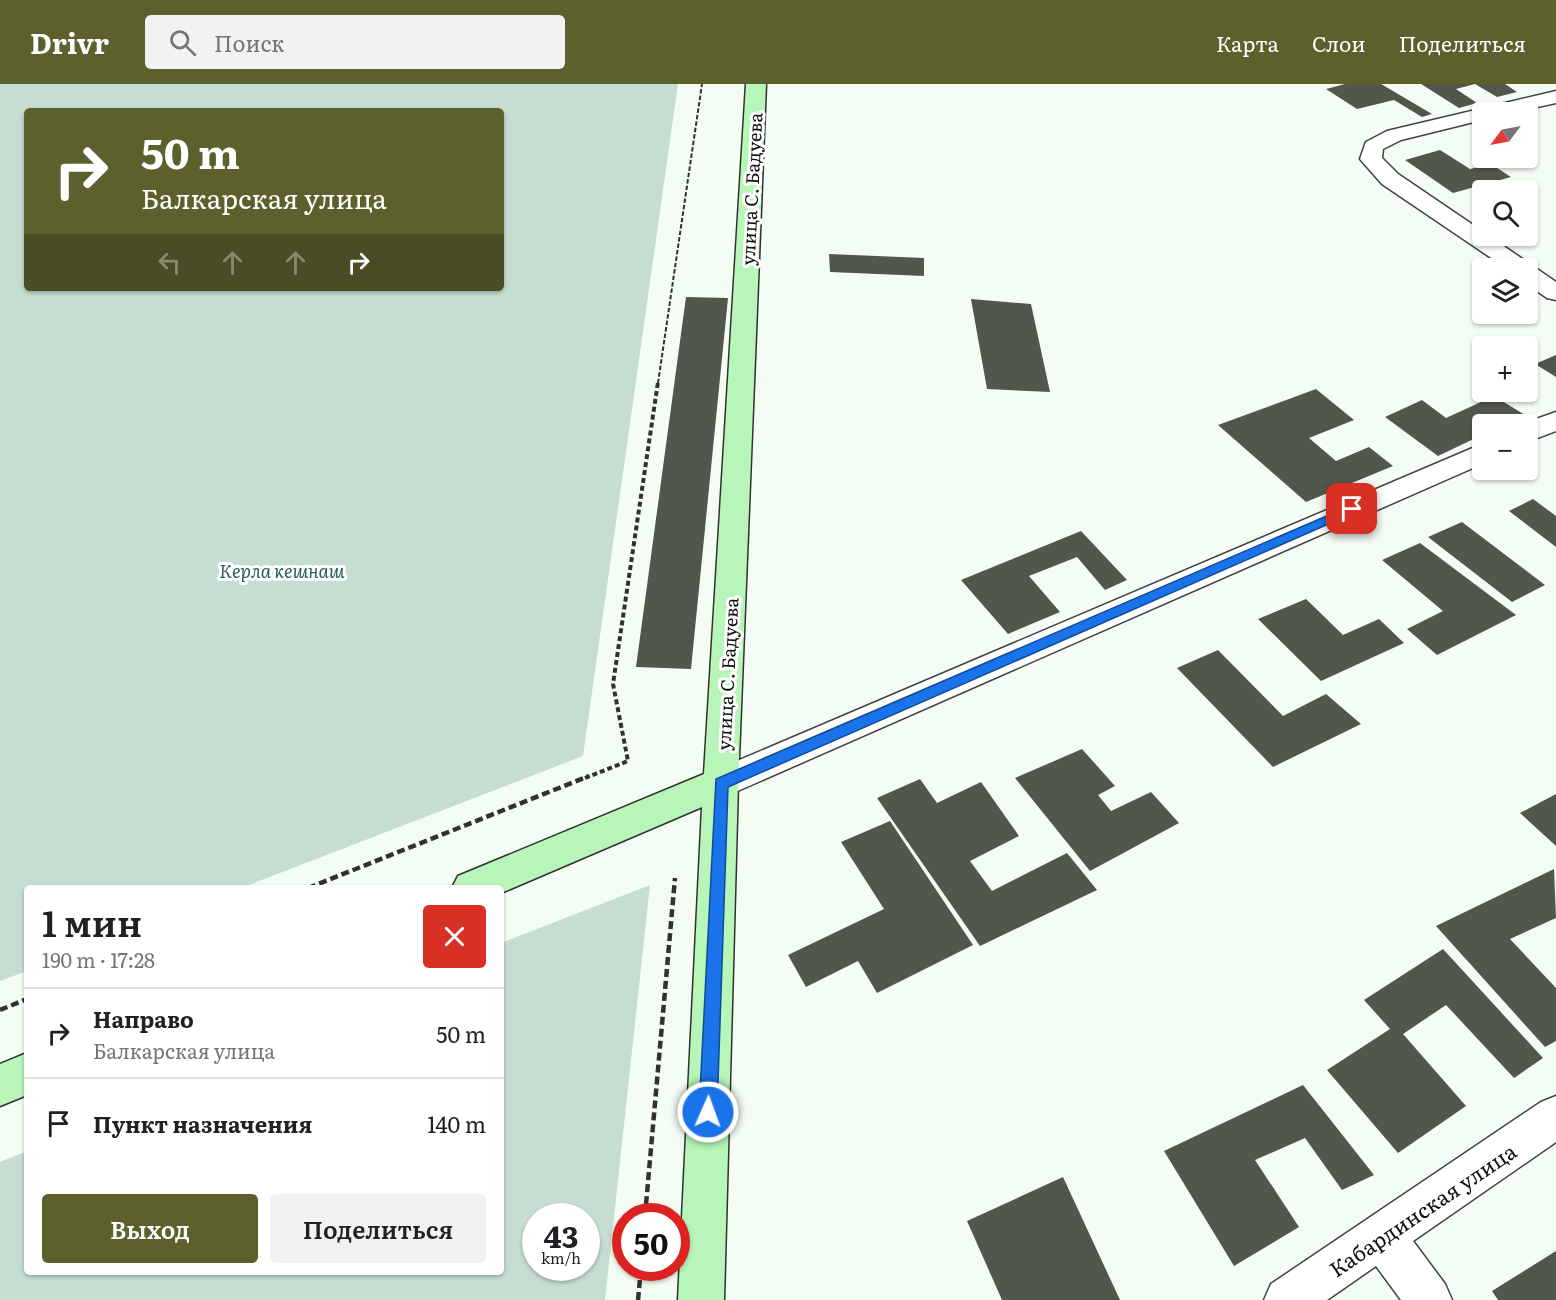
<!DOCTYPE html>
<html lang="ru">
<meta charset="utf-8">
<style>
body{margin:0;font-family:Literata,serif;background:#f2f2f2;color:#202124;height:100vh;display:flex;flex-direction:column;font-size:22px;white-space:nowrap}
*{box-sizing:border-box;margin:0}
p{font-size:20px;color:#757577}
.icon{flex:none;width:33px;height:33px;fill:none;stroke:currentColor;stroke-width:2;stroke-linecap:round;stroke-linejoin:round}
.map{position:relative;flex:1;overflow:hidden}
.details{position:absolute;left:24px;top:801px;width:480px;height:390px;display:flex;flex-direction:column;background:#fff;border-radius:6px;box-shadow:0 2px 4px #0004}
.details>*{flex:none}
.top-card{position:absolute;left:24px;top:24px;width:480px;height:183px;border-radius:6px;box-shadow:0 2px 4px #0004;background:#5c602d;color:#fff;overflow:hidden}
.needle{width:39px;rotate:238deg}
.controls{position:absolute;left:1472px;top:18px;display:grid;gap:12px}
.controls a{display:grid;place-items:center;width:66px;height:66px;border-radius:6px;background:#fff;box-shadow:0 2px 4px #0004;font-size:30px}
.speed{position:absolute;left:522px;top:1119px;display:flex;gap:12px;font-size:30px;font-weight:700;text-align:center}
.speed>*{display:grid;place-content:center;width:78px;height:78px;border-radius:50%;background:#fff;box-shadow:0 2px 4px #0004;line-height:1}
.speed small{font-size:15px;font-weight:400}
.speed .limit{border:9px solid #d22;background:#fff;color:#111}
.pin{position:absolute;display:grid;place-items:center;width:51px;height:51px;color:#fff;margin:-26px;border-radius:12px;box-shadow:0 3px 9px #0006}
.me{position:absolute;width:66px;margin:-33px;rotate:2deg;stroke-linejoin:round;filter:drop-shadow(0 0 4px #0008)}
.turn{display:flex;align-items:center;gap:21px;height:126px;padding:0 18px;font-size:27px}
.turn .icon{width:78px;height:78px;stroke-width:2.5}
.turn b{display:block;font-size:42px;line-height:51px}
.lanes{display:flex;align-items:center;height:57px;padding:0 18px;background:#0003;justify-content:center;gap:30px;direction:ltr}
.lanes .off{opacity:.35}
.round{display:grid;place-items:center;flex:none;width:63px;height:63px;border-radius:6px;background:#f2f2f2}
.summary{display:flex;align-items:center;justify-content:space-between;height:102px;padding:0 18px}
h1{font-size:36px;font-weight:600;line-height:45px}
.primary-button{display:flex;gap:12px;margin-top:auto;padding:12px 18px}
.primary-button a{flex:1;height:69px;border-radius:6px;background:#5c602d;color:#fff;font-size:24px;font-weight:600;line-height:69px;text-align:center}
.primary-button a+a{background:#f2f2f2;color:#202124}
ul{padding:0;list-style:none}
li{display:flex;align-items:center;gap:18px;height:90px;padding:0 18px;border-top:2px solid #e0e0e0}
li div{flex:1}
li b{display:block;font-size:22px}
li em{font-style:normal}
header{display:flex;align-items:center;gap:36px;box-sizing:border-box;height:84px;padding:0 30px;background:#5c602d;color:#fff}
header strong{font-size:28px}
nav{display:flex;gap:33px;margin-inline-start:auto;font-size:21px}
.search{width:420px;height:54px;background:#f2f2f2;display:flex;align-items:center;gap:15px;box-sizing:border-box;padding:0 21px;border-radius:6px;color:#757577;font-size:22px}
.map>svg:first-child{display:block}
.cemetery{fill:#c6ded1;fill-rule:evenodd}
.building{fill:#52574d}
.lines{fill:none;stroke-linecap:round;stroke-linejoin:round}
.street-casing{stroke:#424242;stroke-width:3}
.secondary-casing{stroke:#313131;stroke-width:3}
.path-far2{stroke:#313131;stroke-width:2;stroke-dasharray:4.5 2;stroke-linecap:butt}
.path-far1{stroke:#313131;stroke-width:4;stroke-dasharray:5 3;stroke-linecap:butt}
.path{stroke:#313131;stroke-width:4.5;stroke-dasharray:8 4;stroke-linecap:butt}
.street{fill:#fff;fill-rule:evenodd}
.secondary{fill:#b7f5b8;fill-rule:evenodd}
.route{fill:#1a73e8;stroke:#114b97;stroke-width:1.5}
.labels{text-anchor:middle;dominant-baseline:central;stroke-width:6;stroke-linejoin:round;paint-order:stroke}
.street-label{font-size:18px;fill:#0f0f0f;stroke:#fff}
.park-label{font-size:18px;font-style:italic;fill:#275f5b;stroke:#fff}
.near-street-label{font-size:21px;fill:#0f0f0f;stroke:#fff}
</style>
<header>
<strong>Drivr</strong>
<div class="search"><svg class="icon" aria-label="search" viewBox="0 0 24 24"><circle cx="10" cy="10" r="6"/><path d="M15 15l6 6"/></svg>Поиск</div>
<nav><a>Карта</a><a>Слои</a><a>Поделиться</a></nav>
</header>
<div class="map">
<svg width="1556" height="1216" viewBox="0 0 1556 1216">
<rect width="100%" height="100%" fill="#f4fdf3"/>
<path class="cemetery" d="M0 0H678L583 672 241 804H27V887L0 897ZM27 27H501V204H27Z
M650 801 605 1216H0V1078L27 1067V1188H501V859ZM536 1132H586V1184H536Z"/>
<path class="building" d="M1345 0H1381L1432 30 1422 33 1394 16 1357 25 1326 5Z
M1421 0H1505L1517 8 1497 13 1475 0 1456 5 1477 19 1459 24Z
M1440 66 1470 85 1491 80 1511 93 1453 109 1405 76Z
M829 170 924 174V192L830 188Z
M686 213 728 214 691 585 636 583Z
M971 215 1031 220 1050 308 987 305Z
M1556 271V293L1535 280Z
M1316 305 1354 336 1309 354 1336 377 1369 363 1393 382 1306 418 1218 341Z
M1494 312 1525 331 1506 340H1482V351L1438 372 1385 333 1422 316 1446 334Z
M1533 415 1556 432V463L1509 427Z
M1462 438 1545 501 1512 518 1428 453Z
M1081 447 1127 496 1105 506 1077 473 1029 492 1060 528 1008 550 961 496Z
M1420 459 1516 531 1437 571 1407 545 1443 527 1382 476Z
M1306 515 1343 551 1379 535 1404 559 1321 597 1258 535Z
M1218 566 1283 632 1326 610 1361 640 1273 683 1177 584Z
M1082 665 1115 702 1098 711 1111 727 1151 708 1179 739 1090 787 1015 694Z
M920 695 937 719 981 698 1019 752 970 777 992 807 1067 769 1097 806 980 862 877 714Z
M1556 710V762L1520 729Z
M890 737 973 861 877 909 858 877 806 903 788 871 884 825 841 758Z
M1554 785 1556 834 1510 855 1556 904V957L1545 963 1436 842Z
M1443 865 1543 974 1514 994 1446 921 1403 950 1466 1022 1398 1069 1327 986 1390 945 1364 916Z
M1303 1001 1374 1091 1342 1106 1305 1054 1255 1076 1299 1143 1234 1182 1164 1067Z
M1063 1093 1120 1216H1002L967 1137Z
M1556 1167V1216H1498L1492 1207Z"/>
<g class="lines">
<defs>
<path id="street" d="M1556 7V19L1515 28H1482V36L1401 56 1383 65 1382 74 1398 90 1482 147V152H1489L1556 198V216L1547 214 1527 200V184H1506L1382 100 1360 75 1366 58 1387 47Z
M1556 328V347L1527 358V340H1522Z
M1482 360V380L733 709 721 714 709 709 704 699 709 689Z
M1556 1012V1058L1413 1157 1445 1200 1452 1216H1401L1376 1182 1327 1216H1264L1271 1200 1541 1018Z"/>
<path id="secondary" d="M746 0H766L738 699 724 1216H678L702 723 501 809V804H452L458 792 704 690Z
M27 969V1011L0 1022V980Z"/>
</defs>
<use href="#street" class="street-casing"/>
<use href="#secondary" class="secondary-casing"/>
<path class="path-far2" d="M658 299 702 0"/>
<path class="path-far1" d="M585 694 628 677 613 600 658 298"/>
<path class="path" d="M308 804 589 692
M0 926 27 915
M645 1132 675 794
M638 1216 641 1184"/>
<use href="#street" class="street"/>
<use href="#secondary" class="secondary"/>
</g>
<path class="route" d="M1352 421 1358 425 1356 428 728 703 717 1028 714 1034 708 1037 702 1034 699 1028 716 695Z"/>
<g class="labels">
<g class="street-label">
<text transform="translate(751 105) rotate(-87)">улица С. Бадуева</text>
<text transform="translate(727 590) rotate(-87)">улица С. Бадуева</text>
</g>
<g class="park-label">
<text x="282" y="486">Керла кешнаш</text>
</g>
<g class="near-street-label">
<text transform="translate(1422 1125) rotate(-34)">Кабардинская улица</text>
</g>
</g>
</svg>
<div class="controls">
<a><svg class="needle" viewBox="-14 -14 28 28"><path d="M0-13l5 13h-10z" fill="#e53935"/><path d="M0 13l5-13h-10z" fill="#757577"/></svg></a>
<a><svg class="icon" aria-label="search" viewBox="0 0 24 24"><circle cx="10" cy="10" r="6"/><path d="M15 15l6 6"/></svg></a>
<a><svg class="icon" aria-label="layers" viewBox="0 0 24 24"><path d="M12 4l9 5-9 5-9-5zM3 14l9 5 9-5"/></svg></a>
<a>+</a>
<a>−</a>
</div>
<div class="speed"><div>43<small>km/h</small></div><div class="limit">50</div></div>
<div class="pin" style="left:1352px;top:425px;background:#d93025"><svg class="icon" aria-label="arrive" viewBox="0 0 24 24"><path d="M6 21V4h12l-3 4 3 4H6"/></svg></div>
<svg class="me" style="left:708px;top:1028px" viewBox="-20 -20 40 40"><circle r="17" fill="#1a73e8" stroke="#fff" stroke-width="3"/><path d="M0-11L8 9 0 5-8 9z" fill="#fff"/></svg>
<div class="top-card">
<div class="turn"><svg class="icon" aria-label="right" viewBox="0 0 24 24"><path d="M7 20v-9h11M14 6l5 5-5 5"/></svg><div><b>50 m</b>Балкарская улица</div></div>
<div class="lanes"><svg class="icon off" aria-label="left" viewBox="0 0 24 24"><path d="M17 20v-9H6M10 6l-5 5 5 5"/></svg><svg class="icon off" aria-label="ahead" viewBox="0 0 24 24"><path d="M12 20V5M6 11l6-6 6 6"/></svg><svg class="icon off" aria-label="ahead" viewBox="0 0 24 24"><path d="M12 20V5M6 11l6-6 6 6"/></svg><svg class="icon" aria-label="right" viewBox="0 0 24 24"><path d="M7 20v-9h11M14 6l5 5-5 5"/></svg></div>
</div>
<section class="details">
<div class="summary"><div><h1>1 мин</h1><p>190 m · 17:28</p></div><a class="round" style="background:#d93025;color:#fff"><svg class="icon" aria-label="close" viewBox="0 0 24 24"><path d="M6 6l12 12M18 6L6 18"/></svg></a></div>
<ul>
<li><svg class="icon" aria-label="right" viewBox="0 0 24 24"><path d="M7 20v-9h11M14 6l5 5-5 5"/></svg><div><b>Направо</b><p>Балкарская улица</p></div><em>50 m</em></li>
<li><svg class="icon" aria-label="arrive" viewBox="0 0 24 24"><path d="M6 21V4h12l-3 4 3 4H6"/></svg><div><b>Пункт назначения</b></div><em>140 m</em></li>
</ul>
<div class="primary-button"><a>Выход</a><a>Поделиться</a></div>
</section>
</div>
